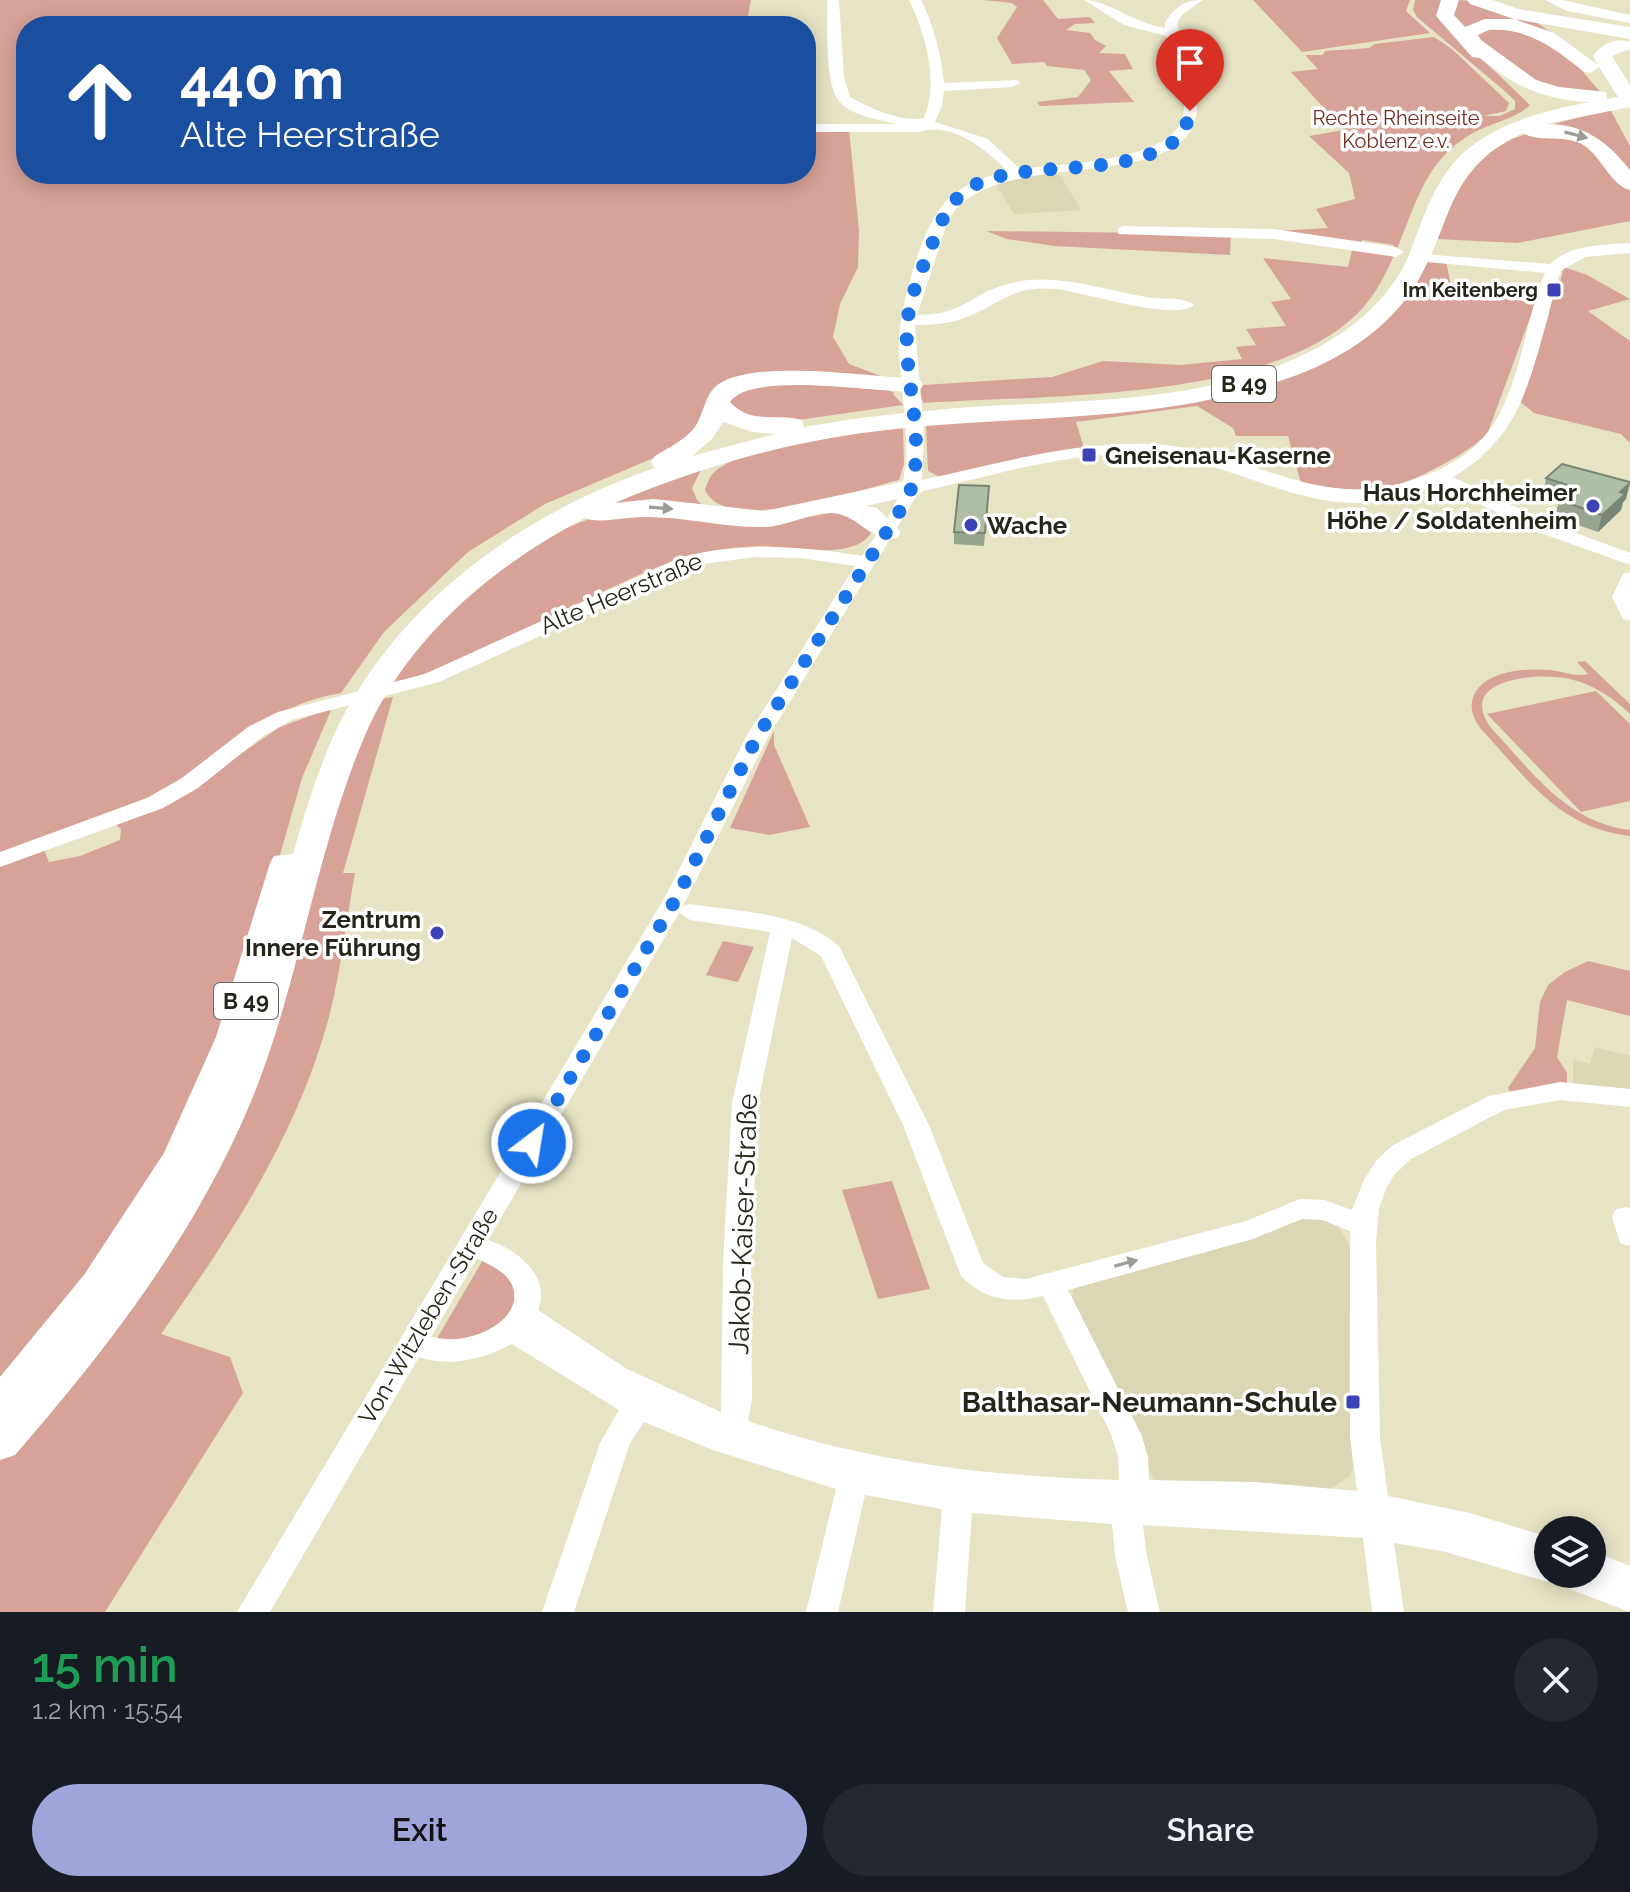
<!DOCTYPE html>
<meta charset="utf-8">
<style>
body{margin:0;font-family:Raleway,sans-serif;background:#242831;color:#f1f3f6;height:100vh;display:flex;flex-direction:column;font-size:30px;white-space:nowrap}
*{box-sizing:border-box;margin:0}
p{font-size:26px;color:#9ea1a6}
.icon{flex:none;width:44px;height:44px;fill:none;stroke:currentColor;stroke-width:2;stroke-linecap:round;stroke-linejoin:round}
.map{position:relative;height:1612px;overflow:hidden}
.details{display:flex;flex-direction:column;background:#171b24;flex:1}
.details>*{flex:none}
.top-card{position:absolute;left:16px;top:16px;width:800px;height:168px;border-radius:32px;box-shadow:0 4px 20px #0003;background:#1a4fa0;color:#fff;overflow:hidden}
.controls{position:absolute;left:1534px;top:1516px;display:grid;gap:16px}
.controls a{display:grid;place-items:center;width:72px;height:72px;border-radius:50%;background:#171b24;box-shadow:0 4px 20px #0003;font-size:40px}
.pin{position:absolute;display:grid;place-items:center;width:68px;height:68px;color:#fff;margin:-82px -34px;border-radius:50% 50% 50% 0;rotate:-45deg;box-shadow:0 0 8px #0007}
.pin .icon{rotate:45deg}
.me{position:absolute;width:88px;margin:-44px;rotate:31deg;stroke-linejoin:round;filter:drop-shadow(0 0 6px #0008)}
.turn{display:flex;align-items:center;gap:28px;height:168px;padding:0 32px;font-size:36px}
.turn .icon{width:104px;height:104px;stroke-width:2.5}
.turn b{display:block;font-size:56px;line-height:68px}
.round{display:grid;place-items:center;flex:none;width:84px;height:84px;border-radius:42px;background:#242831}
.overview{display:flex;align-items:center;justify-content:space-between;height:136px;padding:0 32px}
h1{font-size:48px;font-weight:600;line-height:60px;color:#1e9e55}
.action{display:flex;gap:16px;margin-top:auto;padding:16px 32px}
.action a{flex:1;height:92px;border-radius:48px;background:#9fa4da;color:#111;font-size:32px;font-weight:600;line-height:92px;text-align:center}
.action a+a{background:#242831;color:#f1f3f6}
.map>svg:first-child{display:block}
.built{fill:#dbd6b3}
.green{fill:#d7a399}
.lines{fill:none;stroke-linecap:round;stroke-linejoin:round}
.minor{fill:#fff;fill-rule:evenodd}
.highway{fill:#fff;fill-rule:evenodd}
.wall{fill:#96a490}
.shaded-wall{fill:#7a8675}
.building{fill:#afbfa7;stroke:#7a8675;stroke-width:2}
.oneway{fill:#9d9d98}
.route{stroke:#1a73e8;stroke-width:14;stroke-dasharray:0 25.2}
.poi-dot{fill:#3b43b7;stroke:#fff;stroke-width:3}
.labels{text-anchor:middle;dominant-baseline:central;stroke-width:7;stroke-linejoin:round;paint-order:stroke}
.far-park-label{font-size:20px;fill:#712c21;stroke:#fff}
.far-poi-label{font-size:20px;font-weight:bold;fill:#26251a;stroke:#fff;text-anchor:end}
.shield{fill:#fff;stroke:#67665f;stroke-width:2}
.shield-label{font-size:22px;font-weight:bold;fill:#26251a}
.poi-label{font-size:24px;font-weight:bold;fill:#26251a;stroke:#fff;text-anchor:start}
.street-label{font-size:24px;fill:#26251a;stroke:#fff}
.near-street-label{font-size:28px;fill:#26251a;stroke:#fff}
.near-poi-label{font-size:28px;font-weight:bold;fill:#26251a;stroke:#fff;text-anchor:end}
</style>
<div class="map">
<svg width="1630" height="1612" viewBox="0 0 1630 1612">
<rect width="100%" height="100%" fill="#e7e3c5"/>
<path class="built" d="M1052 170 1062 178 1081 210 1014 214 997 185V179Z
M1595 1047 1630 1056V1091L1573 1084V1060L1590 1064Z
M1317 1218 1340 1228 1350 1248 1349 1402 1353 1468 1350 1476 1332 1488 1320 1491 1158 1482 1152 1476 1071 1303 1074 1287 1298 1219Z"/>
<path class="green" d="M0 0H751L746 26H26V174H806V127L849 129 859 230 858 267 840 304 833 337 849 364 886 378 755 377 670 451 545 504 468 552 384 632 341 693C261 706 218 763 149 797 102 821 49 835 0 854Z
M983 0H1043L1058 19 1090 17 1095 23 1075 24 1066 30 1090 33 1095 40 1106 46 1099 53 1125 54 1133 69 1109 71 1134 102 1040 106 1037 102 1078 97 1091 80 1084 70 1047 66 1044 62 1012 64 997 38 1017 7 1012 3Z
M1253 0H1410L1406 11 1430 33 1302 52Z
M1415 0H1445L1447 25 1530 105C1516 119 1491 123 1473 133 1425 160 1417 202 1396 251L1392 250 1394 245 1362 240 1360 244 1276 231 1328 228 1316 209 1355 199 1349 173 1309 136 1344 130 1291 72 1318 69 1305 55H1323L1325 51 1369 48 1375 44 1434 37 1452 49 1509 103 1506 111 1484 116H1500L1515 109V101L1507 93 1417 17 1413 10Z
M1453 0C1485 0 1527 12 1551 33L1538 28 1459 30 1450 4Z
M1523 27 1578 66 1601 93 1528 83 1473 33 1481 28Z
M1610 109 1630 146V174L1611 151 1535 129Z
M1527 134 1589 140 1630 189V221L1517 243 1436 239C1453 195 1477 147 1527 134Z
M986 231 1231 234 1230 255 1054 246 1007 239Z
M1353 246 1395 253C1385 276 1375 296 1357 314 1267 402 1042 395 923 403L920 390 923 385 1052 377 1103 361 1180 365 1242 359 1236 347 1256 345 1246 329 1286 326 1271 302 1291 299 1263 258 1348 267Z
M1426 259 1446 261 1452 290 1537 299 1488 432C1471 454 1399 490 1371 491 1349 492 1325 489 1302 487L1288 436H1236L1233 428 1197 406 1076 422 1084 448 940 477 928 471 926 424 1188 401 1331 357Z
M1564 267 1587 275 1630 299 1588 311 1630 341V443L1621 434 1534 413 1517 399 1550 300H1555Z
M768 382 888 390 895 393 893 394 903 405 784 422 738 417 727 397Z
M903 428 904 464 899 480C860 489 726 537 705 490 708 482 710 474 718 469 749 445 861 433 903 428Z
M701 470 692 488 697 500 707 510 607 508 618 496Z
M835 512H847L873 529C859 563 790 546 760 546 737 547 715 549 693 555 664 562 636 577 608 589 536 623 462 668 384 685 430 622 526 534 603 515L783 522Z
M1585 661 1630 704V714C1612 697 1594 685 1570 679 1539 672 1453 678 1492 729 1533 773 1567 822 1630 830V836C1557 827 1527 778 1481 729 1473 718 1468 706 1475 693 1488 670 1527 668 1551 670 1564 672 1575 677 1588 674L1577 662Z
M1596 691 1630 724V801L1581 812 1487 714Z
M393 697 343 873H355C346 921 341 971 329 1017 297 1136 231 1235 161 1334L230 1357 243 1393 105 1612H0V1453L35 1415 323 837 375 700Z
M332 708 302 778 261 921 178 1141 0 1399V864L43 847 49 862 80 856 120 840 121 829 116 825 160 809 280 727Z
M774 731V745L810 827 769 835 730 828Z
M723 941 754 947 738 982 706 975Z
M1588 961 1630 971V1016L1567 1000 1557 1057 1567 1073V1085L1510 1091 1508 1088 1535 1048 1540 1002 1548 985 1565 972Z
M892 1181 930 1289 878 1299 842 1190Z
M484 1258 513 1278 516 1312 485 1340 435 1342Z"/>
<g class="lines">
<path class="minor" d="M827 0H839L844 77 850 97C870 108 902 123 924 118 939 81 926 35 909 0H921C934 26 941 54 944 83L1018 80 1020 83 1013 87 944 91 942 106 935 122 988 139 1020 169C1059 163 1175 163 1183 115 1188 90 1172 60 1166 36L1124 25 1084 0C1107 0 1136 24 1165 28V22C1176 7 1184 0 1203 0L1184 13 1177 22 1197 105C1197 202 989 140 948 221L917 315C965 315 969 294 1008 284 1054 271 1101 290 1147 297 1161 300 1184 296 1194 305 1175 322 1084 292 1056 289 1009 285 1003 304 964 318 948 324 932 325 915 325L924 435 922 480C996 464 1071 442 1148 444 1246 446 1317 516 1418 478 1442 470 1468 456 1484 437 1520 395 1524 322 1545 273L1427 262 1422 260V254L1550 264C1571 244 1603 245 1630 243V253L1586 257 1562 270C1555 284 1552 301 1548 317 1528 386 1519 438 1453 477L1549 523 1630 553V565L1535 531 1438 484C1413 493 1389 502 1361 503 1290 505 1225 460 1154 455 1075 448 994 476 919 492L768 737 683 906 690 904C740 912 800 912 839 946L929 1125 983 1263 1003 1277 1026 1279 1246 1221 1300 1199 1325 1200 1352 1210 1364 1180 1376 1161 1393 1145 1489 1096 1560 1082 1630 1089V1107L1560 1100 1504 1110 1411 1159 1394 1175 1386 1189 1379 1208 1376 1242 1380 1437 1388 1496 1470 1513 1548 1537V1574H1592V1551L1630 1566V1612L1556 1584 1554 1579 1548 1582 1442 1551 1394 1543 1404 1612H1372L1363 1538 1143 1525 1147 1557 1160 1612H1128L1115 1557 1112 1524 972 1513 965 1612H933L942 1509 865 1495 838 1612H806L836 1489 713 1450 644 1422 630 1443 574 1612H542L600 1443 619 1410 512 1344C483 1359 452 1368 419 1357L270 1612H237L665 897 746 737 855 566 800 558 755 557 696 565 439 682 292 720 263 736 198 788 163 808 0 867V852L147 798 182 778 248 727 278 712 425 674 682 557C743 542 801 546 862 556 878 531 900 505 904 476 911 433 900 391 899 348 898 312 921 225 947 200 964 184 984 177 1007 171 987 150 951 121 920 132H806V124H898C880 120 851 116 839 101 824 83 828 23 827 0ZM679 913 690 920 770 932 732 1103 723 1261 721 1412 627 1369 538 1310C552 1276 516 1249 488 1240ZM792 938 821 956 903 1125 961 1276C983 1300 1013 1304 1043 1296L1111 1434 1118 1457 1119 1480C993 1477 867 1462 748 1421L752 1400 751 1261 758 1103ZM1302 1219 1323 1220 1350 1231V1437L1357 1491 1255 1482 1149 1480 1148 1457 1141 1434 1068 1290 1253 1239ZM477 1258C489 1265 506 1271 512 1285 525 1316 482 1338 456 1339 448 1340 439 1338 431 1337Z
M1545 0H1562L1630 15V23L1567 11Z
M1123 226 1274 229 1396 247 1404 252 1396 257 1274 239 1118 234V228Z
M1630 572V621L1623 619 1612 597 1623 574Z
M1625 1207 1630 1208V1246L1620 1243 1612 1217 1615 1210Z"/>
<path class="highway" d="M1441 0H1459L1454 15 1465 27 1485 19H1514L1470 4 1467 0H1493L1518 9 1630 27V39L1514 19 1554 33 1598 65 1593 56C1601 44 1616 37 1630 42V49L1612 56 1630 85V107L1546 124C1584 124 1607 141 1630 170V190C1612 186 1601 157 1585 146 1565 133 1541 144 1523 133 1447 169 1456 212 1421 275 1397 321 1354 351 1307 371 1177 424 1032 414 895 429 797 439 705 465 615 503L653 499 765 511 911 480 920 482 924 488 920 494 866 506 877 508 901 532 897 538C870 544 859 513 830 513 808 513 786 527 764 527 718 528 674 513 628 518 613 519 598 523 585 518 491 567 404 641 363 740 314 858 299 986 250 1104 195 1235 108 1348 15 1455L0 1460V1377L84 1275 164 1153 216 1037 270 863 274 856 293 854C304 815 316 776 332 739 392 606 520 514 655 468L651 462 655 456C668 448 685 440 695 427 703 415 704 399 714 388 745 357 868 377 911 378L920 380 923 385 920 390 911 392C874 392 751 371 730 402 751 425 776 413 802 420L804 427C860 417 916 411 973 407 1086 400 1214 403 1317 348 1359 325 1393 295 1411 250 1424 216 1435 180 1462 154 1497 122 1544 111 1589 102 1545 100 1513 86 1480 58L1472 57 1436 16ZM1489 30C1529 28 1554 48 1583 71L1590 73 1599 67 1618 97 1607 99 1606 92 1559 87 1536 80 1481 40 1478 35ZM723 422 752 432 775 434 692 456 712 439Z"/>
</g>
<path class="wall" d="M1546 478 1626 499 1623 502 1621 510 1598 532 1555 517 1559 500 1543 495Z
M989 486 984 546 954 544V532Z"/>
<path class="shaded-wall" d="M1630 483 1626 499 1623 502 1621 510 1598 532 1602 515 1620 492Z"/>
<path class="building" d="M1562 464 1630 482V483L1620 492 1625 494 1602 515 1559 500 1573 487 1546 478Z
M959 485 989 486 985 533 954 532Z"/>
<defs><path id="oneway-solid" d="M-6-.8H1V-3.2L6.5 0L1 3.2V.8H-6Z" transform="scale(2)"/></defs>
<g class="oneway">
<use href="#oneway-solid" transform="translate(1576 135) rotate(15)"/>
<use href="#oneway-solid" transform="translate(661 508) rotate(4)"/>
<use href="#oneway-solid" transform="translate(1126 1263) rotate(-15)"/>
</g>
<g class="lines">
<path class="route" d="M532 1143 677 897 757 737 908 498C928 444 904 384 907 329 908 299 922 269 933 242 944 213 955 191 986 180 1044 160 1138 179 1184 133L1190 111"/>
</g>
<g class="poi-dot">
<rect x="1546" y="282" width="16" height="16" rx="4"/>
<rect x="1081" y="447" width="16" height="16" rx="4"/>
<circle cx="1593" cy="506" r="8"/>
<circle cx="971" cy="525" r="8"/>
<circle cx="437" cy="933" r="8"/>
<rect x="1345" y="1394" width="16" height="16" rx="4"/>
</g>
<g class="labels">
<g class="far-park-label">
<text x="1396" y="118">Rechte Rheinseite<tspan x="1396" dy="23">Koblenz e.v.</tspan></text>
</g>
<g class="far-poi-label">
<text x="1538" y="290">Im Keitenberg</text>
</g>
<g class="shield">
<rect x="1212" y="366" width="64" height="36" rx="6"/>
<rect x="214" y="983" width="64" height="36" rx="6"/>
</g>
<g class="shield-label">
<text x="1244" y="384">B 49</text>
<text x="246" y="1001">B 49</text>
</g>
<g class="poi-label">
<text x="1105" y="455">Gneisenau-Kaserne</text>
<text x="1577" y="492" text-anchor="end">Haus Horchheimer<tspan x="1577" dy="28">Höhe / Soldatenheim</tspan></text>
<text x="987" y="525">Wache</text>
<text x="421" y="919" text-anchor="end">Zentrum<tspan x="421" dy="28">Innere Führung</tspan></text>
</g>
<g class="street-label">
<text transform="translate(621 593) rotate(-23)">Alte Heerstraße</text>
<text transform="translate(428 1316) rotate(-59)">Von-Witzleben-Straße</text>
</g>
<g class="near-street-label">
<text transform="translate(743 1224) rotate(-88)">Jakob-Kaiser-Straße</text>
</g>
<g class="near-poi-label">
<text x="1337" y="1402">Balthasar-Neumann-Schule</text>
</g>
</g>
</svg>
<div class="controls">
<a><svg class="icon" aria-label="layers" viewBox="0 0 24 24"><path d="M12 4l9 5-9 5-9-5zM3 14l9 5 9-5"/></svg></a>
</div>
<div class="pin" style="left:1190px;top:111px;background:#d93025"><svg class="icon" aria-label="arrive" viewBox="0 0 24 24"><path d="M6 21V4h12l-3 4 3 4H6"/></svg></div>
<svg class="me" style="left:532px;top:1143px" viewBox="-20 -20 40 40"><circle r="17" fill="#1a73e8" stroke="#fff" stroke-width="3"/><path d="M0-11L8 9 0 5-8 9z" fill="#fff"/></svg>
<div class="top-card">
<div class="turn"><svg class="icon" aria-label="ahead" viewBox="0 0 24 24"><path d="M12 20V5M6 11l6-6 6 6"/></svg><div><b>440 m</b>Alte Heerstraße</div></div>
</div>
</div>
<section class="details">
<div class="overview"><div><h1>15 min</h1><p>1.2 km · 15:54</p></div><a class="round"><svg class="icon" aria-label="close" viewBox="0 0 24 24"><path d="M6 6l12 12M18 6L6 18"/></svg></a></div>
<div class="action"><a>Exit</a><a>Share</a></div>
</section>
